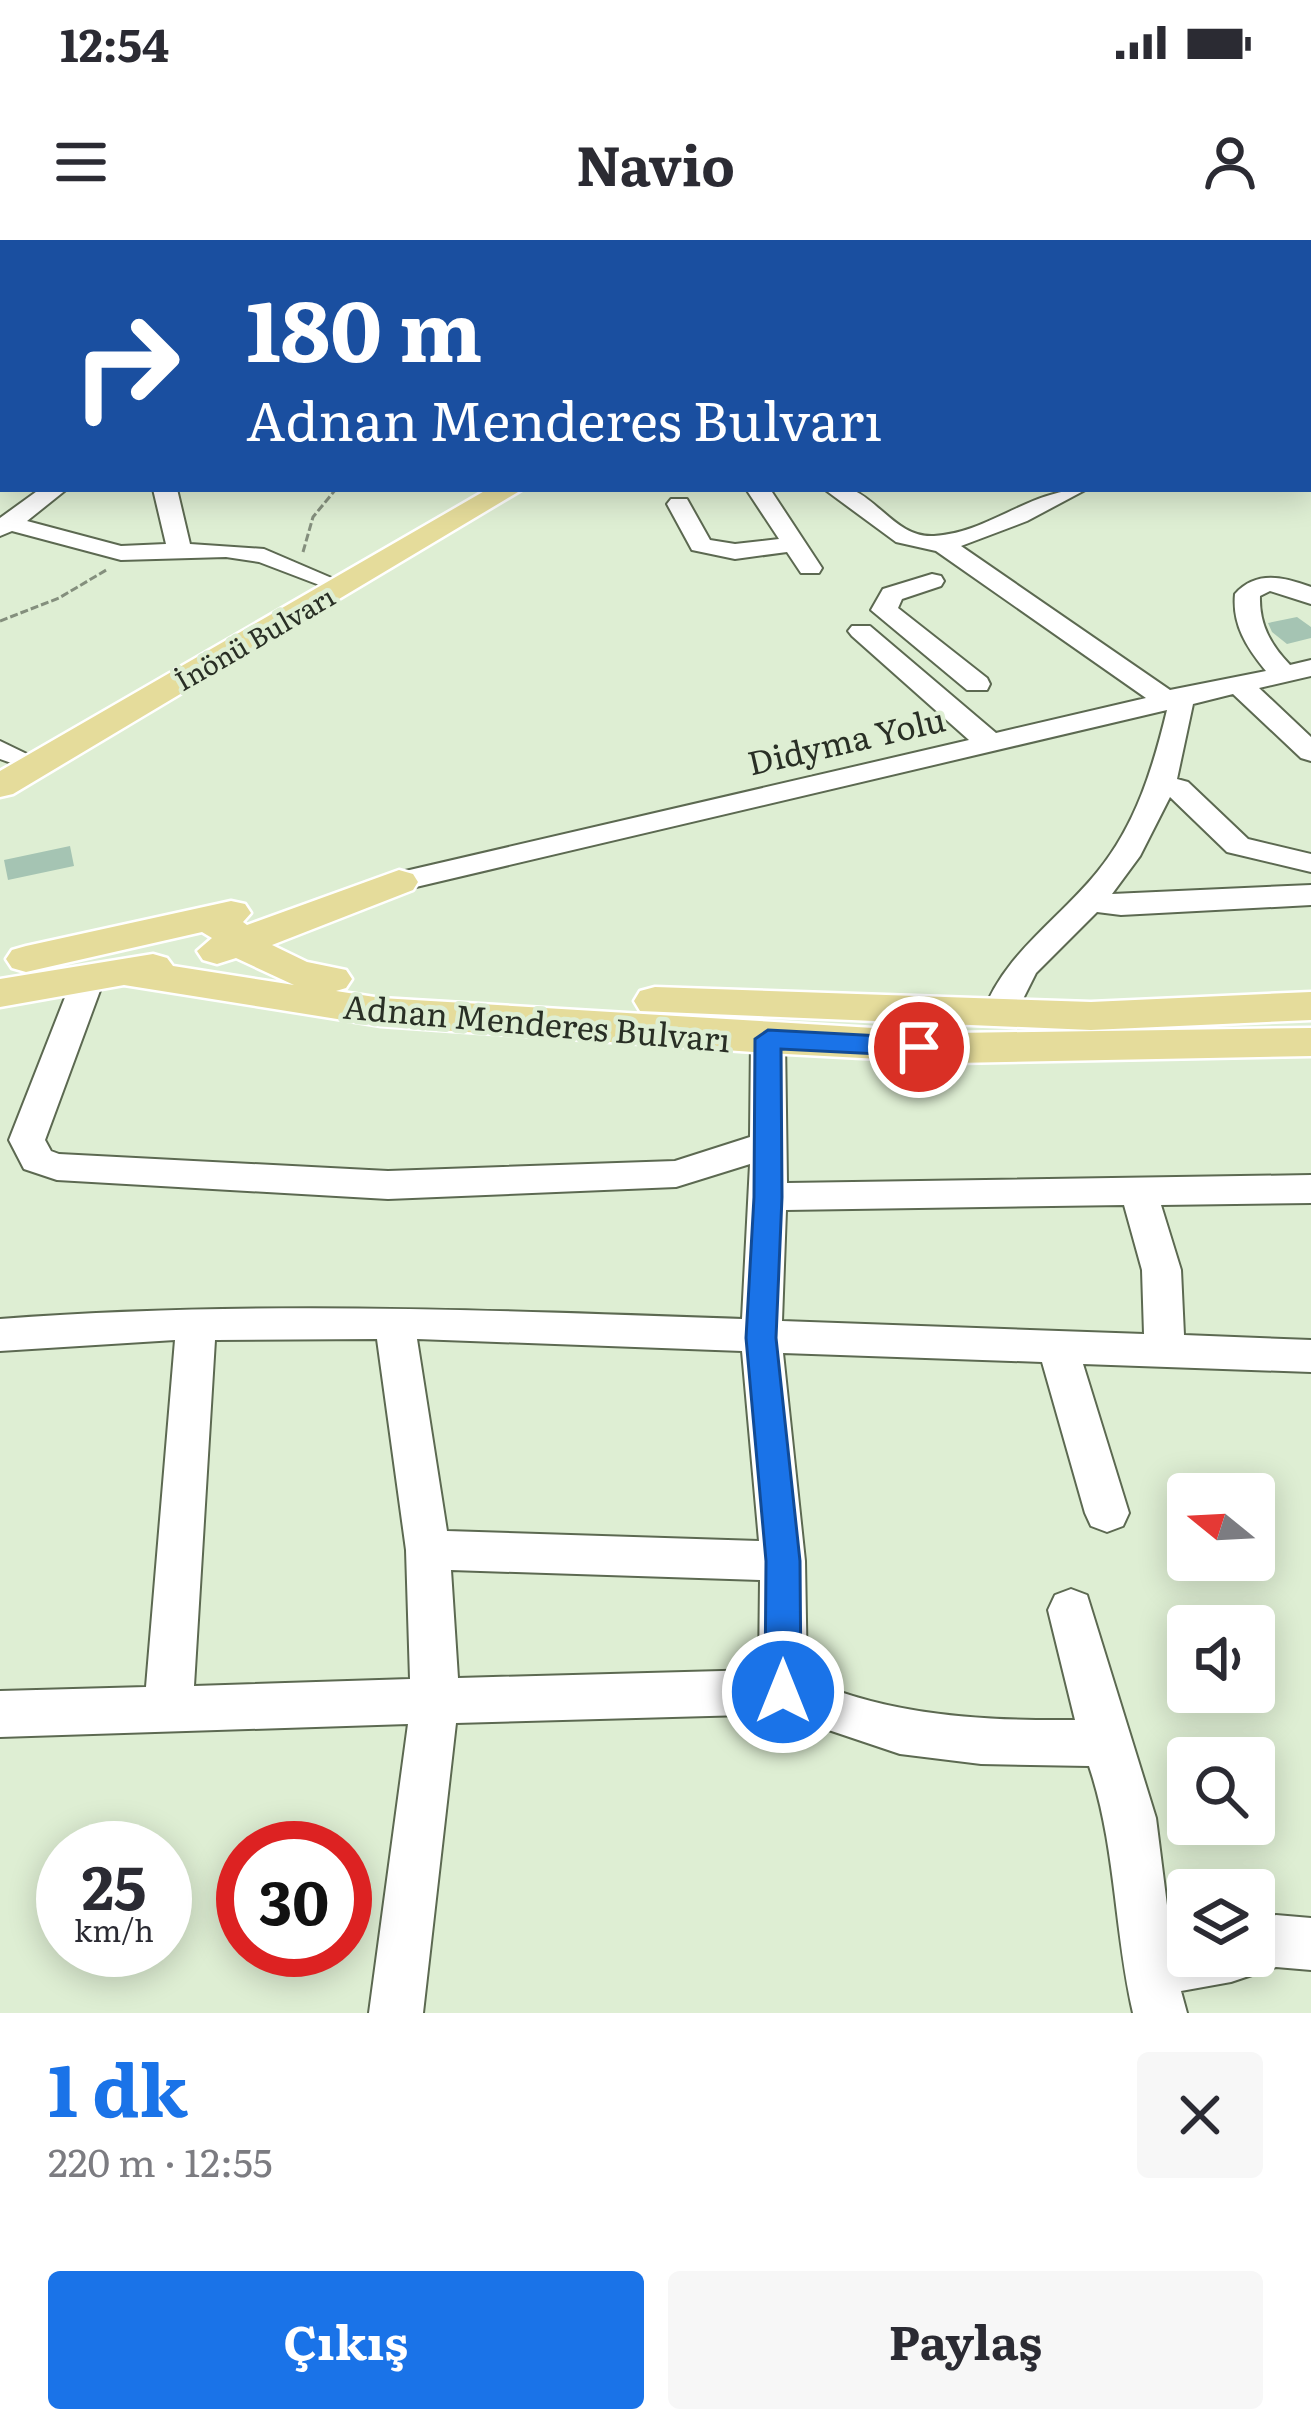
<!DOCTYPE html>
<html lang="tr">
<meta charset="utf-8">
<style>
body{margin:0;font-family:Literata,serif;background:#f7f7f7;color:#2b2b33;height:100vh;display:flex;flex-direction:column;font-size:45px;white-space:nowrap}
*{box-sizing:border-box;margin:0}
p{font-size:39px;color:#7c7c81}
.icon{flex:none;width:66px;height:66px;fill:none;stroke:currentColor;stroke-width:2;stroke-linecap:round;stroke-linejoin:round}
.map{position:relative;height:1773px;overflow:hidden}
.sheet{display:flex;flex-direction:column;background:#fff;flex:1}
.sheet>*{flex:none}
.top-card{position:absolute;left:0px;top:0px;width:1311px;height:252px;box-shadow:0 6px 30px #0003;background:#1a4fa0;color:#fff;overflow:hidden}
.needle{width:78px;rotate:288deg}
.fabs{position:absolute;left:1167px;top:1233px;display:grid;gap:24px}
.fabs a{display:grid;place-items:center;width:108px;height:108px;border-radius:12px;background:#fff;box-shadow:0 6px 30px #0003;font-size:60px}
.speed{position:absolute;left:36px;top:1581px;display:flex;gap:24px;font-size:60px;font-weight:700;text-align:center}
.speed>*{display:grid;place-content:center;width:156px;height:156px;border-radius:50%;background:#fff;box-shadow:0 6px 30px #0003;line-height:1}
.speed small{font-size:30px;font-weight:400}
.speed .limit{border:18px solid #d22;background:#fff;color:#111}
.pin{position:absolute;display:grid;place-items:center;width:102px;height:102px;color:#fff;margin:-51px;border:6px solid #fff;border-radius:50%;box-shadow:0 3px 12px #0007}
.me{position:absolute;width:132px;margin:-66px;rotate:0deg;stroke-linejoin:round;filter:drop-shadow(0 0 9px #0008)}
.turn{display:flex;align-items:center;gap:42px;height:252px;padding:0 48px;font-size:54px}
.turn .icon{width:156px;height:156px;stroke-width:2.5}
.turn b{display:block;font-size:84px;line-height:102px}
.round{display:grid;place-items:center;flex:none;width:126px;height:126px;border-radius:12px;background:#f7f7f7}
.overview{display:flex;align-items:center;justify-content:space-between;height:204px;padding:0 48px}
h1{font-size:72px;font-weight:700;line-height:90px;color:#1a73e8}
.cta{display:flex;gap:24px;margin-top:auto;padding:24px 48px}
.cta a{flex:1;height:138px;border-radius:12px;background:#1a73e8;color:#fff;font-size:48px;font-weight:700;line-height:138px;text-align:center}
.cta a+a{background:#f7f7f7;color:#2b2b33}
.status{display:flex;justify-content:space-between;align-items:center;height:84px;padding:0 60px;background:#fff;direction:ltr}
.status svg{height:33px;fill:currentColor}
header{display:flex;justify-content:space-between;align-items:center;height:156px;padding:0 48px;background:#fff;font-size:54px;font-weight:700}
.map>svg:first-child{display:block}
.building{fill:#a5c4b3}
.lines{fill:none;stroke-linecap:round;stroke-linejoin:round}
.minor-casing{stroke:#5c6951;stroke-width:4}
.major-casing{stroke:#fff;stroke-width:5}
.path{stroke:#848f7d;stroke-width:3;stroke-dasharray:8 3;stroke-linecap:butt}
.minor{fill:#fff;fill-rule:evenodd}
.major{fill:#e5dc9b;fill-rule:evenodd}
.route{fill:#1a73e8;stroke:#114b97;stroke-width:3}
.labels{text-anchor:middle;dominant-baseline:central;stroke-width:9;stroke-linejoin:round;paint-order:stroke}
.far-street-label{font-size:27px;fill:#292f25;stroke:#deeed3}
.street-label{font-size:33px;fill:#292f25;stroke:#deeed3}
</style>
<div class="status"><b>12:54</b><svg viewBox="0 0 49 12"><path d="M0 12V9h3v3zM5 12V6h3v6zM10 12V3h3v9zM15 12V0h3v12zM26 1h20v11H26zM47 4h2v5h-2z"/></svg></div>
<header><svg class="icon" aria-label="menu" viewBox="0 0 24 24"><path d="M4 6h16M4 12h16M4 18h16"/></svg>Navio<svg class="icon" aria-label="person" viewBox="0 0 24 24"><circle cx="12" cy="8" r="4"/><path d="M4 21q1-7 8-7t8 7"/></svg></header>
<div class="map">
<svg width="1311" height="1773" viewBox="0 0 1311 1773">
<rect width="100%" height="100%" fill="#deeed3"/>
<path class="building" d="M1297 377 1311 387V398L1287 404 1272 392 1268 383Z
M70 606 74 626 8 640 4 620Z"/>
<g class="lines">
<defs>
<path id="minor" d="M575 0H601L573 3Z
M733 0H794L792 3Z
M826 0H864L866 3H828Z
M1037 0H1055L1057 3H1039Z
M1109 0H1127L1129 3H1111Z
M1308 134 1311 135V147L1308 146Z
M1311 202V216L1308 217V203Z
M40 249H67L27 281 121 306 166 304 153 249H177L190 304 264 309 334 339 322 346 259 322 226 317 121 320 12 291 0 296V278Z
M746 249H770L822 328 819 333H801L787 312 735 319 692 310 667 264 671 259H687L710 300 735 304 779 299Z
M824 249C833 249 845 247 853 250 881 263 899 298 934 296 989 293 1030 249 1087 249L1027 281 961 306 1170 450 1266 431C1247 408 1232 385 1235 354 1256 330 1284 337 1311 347V364L1270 351 1260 356C1259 385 1271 405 1290 425L1311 420V436L1259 448 1311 497V521L1301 518 1233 454 1193 464 1177 539 1188 542 1248 599 1311 614V632L1227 612 1170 557 1140 616 1112 654 1311 645V665L1121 675 1097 672 1036 733 1011 783H987L982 775C1004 713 1058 681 1098 631 1136 584 1153 528 1167 470L399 651 388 649 383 642 388 635 969 500 852 396 848 391 852 386H870L996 493 1146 458 936 311 896 302Z
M932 334 941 336 944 341 941 346 902 359 898 368 987 438 990 444 987 450H967L871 370 883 349Z
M0 501 31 516 17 525 0 519Z
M89 726 101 729 105 737 45 900 51 911 59 914 388 931 675 921 750 897 751 799 756 791H780L785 799 787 943 1311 935V963L1161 965 1181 1030 1184 1095 1311 1100V1132L1083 1124 1129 1273 1123 1286 1107 1292 1091 1286 1085 1273 1042 1122 783 1113 805 1321 807 1439C891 1476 984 1481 1075 1480L1048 1370 1055 1355 1071 1349 1087 1355 1156 1578 1171 1697H1188V1716H1254V1682L1276 1675 1311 1678V1730L1276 1727 1231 1742 1181 1751 1187 1773H1133C1114 1691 1116 1606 1089 1526L981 1524 900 1514 781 1474 456 1483 423 1773H369L408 1484 0 1497V1451L146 1447 175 1100 0 1111V1079C247 1060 494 1070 742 1079L750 924 676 947 388 959 57 940 24 929 9 900 73 737 77 729ZM1124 965 1142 1030 1144 1094 782 1081 786 970ZM377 1099 406 1310 410 1439 194 1446 215 1100ZM417 1099 742 1111 759 1301 447 1291ZM451 1330 760 1340 759 1430 458 1438Z"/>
<path id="major" d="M488 249H523L13 554 0 557V531Z
M399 630 413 634 418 642 413 650 272 705 307 722 346 730 352 739 346 748 336 751 381 758 955 793 1311 788V816L955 823 768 813 381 786 124 745 0 767V739L153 714 167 718 173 726 294 745 236 718 217 724 203 720 197 711 212 698 202 692 26 732 12 728 6 719 12 710 26 706 231 661 245 664 251 673 243 682 247 685Z
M655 747 1091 762 1311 752V780L1091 790 640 771 634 761 640 751Z"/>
</defs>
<use href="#minor" class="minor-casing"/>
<use href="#major" class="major-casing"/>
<path class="path" d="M303 312 313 277 336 249
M0 381 59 358 108 329"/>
<use href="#minor" class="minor"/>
<use href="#major" class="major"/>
</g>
<path class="route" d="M768 790 919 798 932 807 919 816 781 809 782 957 776 1098 800 1321 801 1452 796 1464 783 1469 770 1464 765 1452 766 1321 746 1098 754 957 755 799Z"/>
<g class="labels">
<g class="far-street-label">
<text transform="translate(254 397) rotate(-30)">İnönü Bulvarı</text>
</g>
<g class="street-label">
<text transform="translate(846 499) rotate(-13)">Didyma Yolu</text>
<text transform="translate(537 781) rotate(5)">Adnan Menderes Bulvarı</text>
</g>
</g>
</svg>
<div class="fabs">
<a><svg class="needle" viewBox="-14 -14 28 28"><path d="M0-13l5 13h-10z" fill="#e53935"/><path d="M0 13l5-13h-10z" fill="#7c7c81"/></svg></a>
<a><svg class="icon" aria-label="sound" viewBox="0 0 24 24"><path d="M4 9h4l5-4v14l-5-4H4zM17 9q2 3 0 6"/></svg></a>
<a><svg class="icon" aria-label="search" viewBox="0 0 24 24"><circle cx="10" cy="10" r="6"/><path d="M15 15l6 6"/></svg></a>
<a><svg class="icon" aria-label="layers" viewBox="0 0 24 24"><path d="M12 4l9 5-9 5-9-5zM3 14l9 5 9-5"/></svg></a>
</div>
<div class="speed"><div>25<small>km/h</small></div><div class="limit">30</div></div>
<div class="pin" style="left:919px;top:807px;background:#d93025"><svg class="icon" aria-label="arrive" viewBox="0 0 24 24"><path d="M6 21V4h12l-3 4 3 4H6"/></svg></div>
<svg class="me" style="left:783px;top:1452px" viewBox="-20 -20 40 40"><circle r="17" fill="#1a73e8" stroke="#fff" stroke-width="3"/><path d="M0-11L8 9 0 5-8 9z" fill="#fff"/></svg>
<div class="top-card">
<div class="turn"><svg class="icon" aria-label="right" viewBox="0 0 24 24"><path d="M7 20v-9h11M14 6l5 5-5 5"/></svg><div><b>180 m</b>Adnan Menderes Bulvarı</div></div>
</div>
</div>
<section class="sheet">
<div class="overview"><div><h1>1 dk</h1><p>220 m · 12:55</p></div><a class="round"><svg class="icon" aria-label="close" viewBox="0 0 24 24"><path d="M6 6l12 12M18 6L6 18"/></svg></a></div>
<div class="cta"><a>Çıkış</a><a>Paylaş</a></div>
</section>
